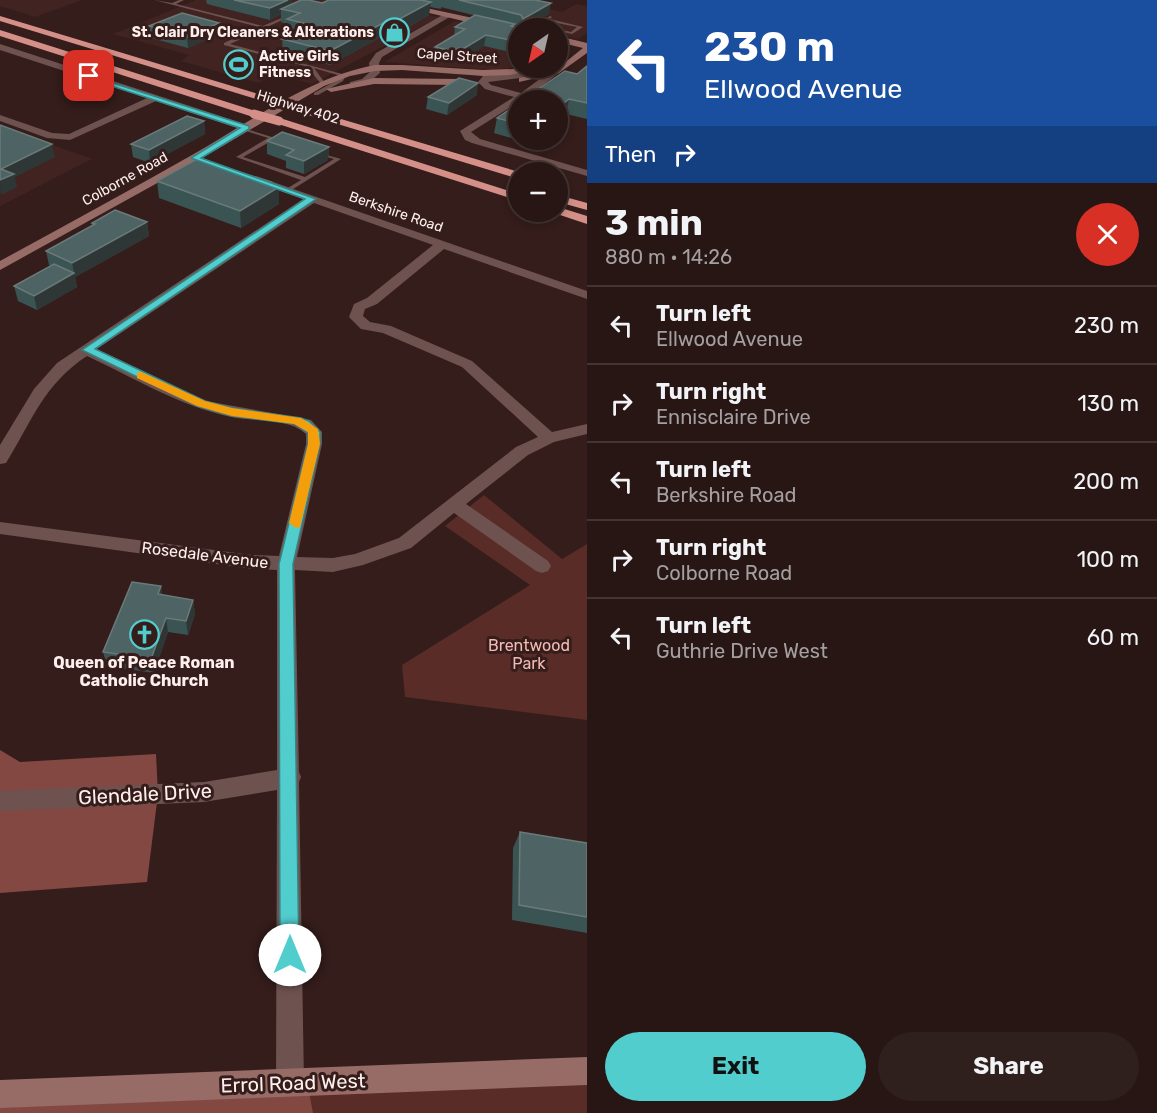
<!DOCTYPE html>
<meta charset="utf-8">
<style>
body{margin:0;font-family:Rubik,sans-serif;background:#2f1f1d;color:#f1f3f6;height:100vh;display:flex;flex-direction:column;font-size:22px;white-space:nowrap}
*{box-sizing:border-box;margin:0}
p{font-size:20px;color:#a49fa0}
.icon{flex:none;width:33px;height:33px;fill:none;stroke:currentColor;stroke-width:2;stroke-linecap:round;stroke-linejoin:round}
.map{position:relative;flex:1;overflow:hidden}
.details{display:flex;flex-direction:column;background:#271614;width:570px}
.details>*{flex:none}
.top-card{background:#1a4fa0;color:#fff;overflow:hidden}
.needle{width:39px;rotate:214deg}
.fabs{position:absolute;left:508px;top:18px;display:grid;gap:12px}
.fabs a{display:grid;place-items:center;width:60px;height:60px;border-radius:50%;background:#271614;box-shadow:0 3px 9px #0003,0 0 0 2px #433534;font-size:30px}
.pin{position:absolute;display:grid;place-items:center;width:51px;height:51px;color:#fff;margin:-26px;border-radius:12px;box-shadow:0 3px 9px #0006}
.me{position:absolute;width:66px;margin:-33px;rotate:0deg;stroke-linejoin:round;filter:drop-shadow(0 0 4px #0008)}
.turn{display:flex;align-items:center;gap:21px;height:126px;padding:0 18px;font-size:27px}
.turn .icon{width:78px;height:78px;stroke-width:2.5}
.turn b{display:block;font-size:42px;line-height:51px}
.then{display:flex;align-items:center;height:57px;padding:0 18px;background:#0003;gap:12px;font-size:22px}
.round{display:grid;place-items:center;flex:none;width:63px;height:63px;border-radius:32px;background:#2f1f1d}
.summary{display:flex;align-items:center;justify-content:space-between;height:102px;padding:0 18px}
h1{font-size:36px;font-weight:700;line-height:45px}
.button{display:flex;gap:12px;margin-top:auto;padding:12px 18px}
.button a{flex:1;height:69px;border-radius:36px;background:#52cdce;color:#111;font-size:24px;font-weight:700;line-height:69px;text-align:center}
.button a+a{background:#2f1f1d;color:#f1f3f6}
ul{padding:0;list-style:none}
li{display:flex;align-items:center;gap:18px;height:78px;padding:0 18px;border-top:2px solid #433534}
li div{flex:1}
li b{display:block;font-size:22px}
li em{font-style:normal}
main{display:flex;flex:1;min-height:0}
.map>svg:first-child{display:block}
.built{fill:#412421}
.green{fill:#5a2c27}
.forest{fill:#844842}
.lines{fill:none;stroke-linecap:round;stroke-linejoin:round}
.lane{fill:#6e524f;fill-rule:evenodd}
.street{fill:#6e524f;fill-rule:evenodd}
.secondary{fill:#976b66;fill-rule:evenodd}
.highway{fill:#d49088;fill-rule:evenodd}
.highway-bridge{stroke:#d49088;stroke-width:9}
.wall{fill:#395453;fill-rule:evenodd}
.shaded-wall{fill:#2e3736}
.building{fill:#4e6464;stroke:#6a7a79;stroke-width:1.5}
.route{fill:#52cdce;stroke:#358586;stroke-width:1.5}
.slow{fill:#f59e0b}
.labels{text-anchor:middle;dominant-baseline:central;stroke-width:6;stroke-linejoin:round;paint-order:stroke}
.far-poi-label{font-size:14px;font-weight:bold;fill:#ffefec;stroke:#341d1b;text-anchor:end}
.far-street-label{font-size:14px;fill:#ffefec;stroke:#341d1b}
.street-label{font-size:16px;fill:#ffefec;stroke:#341d1b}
.park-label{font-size:16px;fill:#f4bab3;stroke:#341d1b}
.poi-label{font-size:16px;font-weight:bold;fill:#ffefec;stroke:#341d1b}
.near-street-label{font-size:20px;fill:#ffefec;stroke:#341d1b}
</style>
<main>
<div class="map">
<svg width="587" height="1113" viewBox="0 0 587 1113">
<rect width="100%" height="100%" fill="#341d1b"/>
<path class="built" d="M0 0H82L35 17 0 6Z
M196 0H362L439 17 312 84 276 74 258 83 181 61 189 55 113 34Z
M405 0H507L562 12 576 4 587 6V33L578 39 558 35V28H531Z
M455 21 519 35V67L493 70 384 62Z
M0 126 92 159 0 206Z"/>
<path class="green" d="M484 495 562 559 587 544V720L405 697 402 665 530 585 445 526Z
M587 1082V1113H0V1102Z"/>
<path class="forest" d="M0 750 20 762 156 754 158 794 147 882 0 893Z
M308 1087 313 1113H0V1102Z"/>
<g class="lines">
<path class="lane" d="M154 0 172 3 179 0H184L176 4 263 26 293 13V15L230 44 346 75 343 81 318 95H314V93L339 79 341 76 314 68 325 83 321 84 309 69 305 68V66L224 45V43L259 27Z
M550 16 552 17 550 19 583 27 572 34 558 31V29L571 32 577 27 547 21 534 28H530Z
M243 128 285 141 282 143 273 140 243 157 305 177 334 159 316 154V152L341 159 290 191H286V189L301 180 236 157 268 138 243 130Z"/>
<path class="street" d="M446 13 453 15 382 57 379 63 380 73 368 83 350 86V82L362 79 370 72 369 63 376 53Z
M0 44 251 126 252 128 243 130 156 101 70 140 47 138 0 121V115L52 133 69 134 147 98 0 50Z
M532 68H544L520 78 488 82 491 85 521 93 553 69 561 71 530 95 471 132 480 139 587 170V176L472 143 465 140 460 131 514 97 485 89 478 82 483 76 519 72Z
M256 176 587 291V299L444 249 377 304 365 309 363 316 370 322 391 326 472 361 552 432 587 424V434L554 442 528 455 466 504 548 561 551 566 548 571 542 573 536 571 454 513 411 548 363 565 333 572 295 570 299 772 301 777 299 782 304 1083 300 1093 290 1097 280 1093 276 1083 277 790 204 802 0 811V791L204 782 277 770V570L252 569 0 534V522L252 555 279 556 306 444V434C288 417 254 422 231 417 180 406 134 378 87 356 44 384 32 421 6 463L0 464V445L34 389 57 363 303 199 252 181V177ZM314 203 433 245 367 298 354 304 349 317 361 329 383 333 462 367 538 437 516 447 399 538 355 554 333 558 297 557 322 444V432L311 420 206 401 97 349Z"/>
<path class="secondary" d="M374 0H389L519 28V34Z
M558 36 587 43V53L559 73 519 82V78L558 68 583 48 558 42Z
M375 65H402L483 70 542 68 510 75 483 76 402 70 375 71 350 76 324 86 199 160 0 270V261C64 226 129 191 192 155 251 122 307 78 375 65Z
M374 78 459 79 464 82 459 85 374 84 331 92 326 89Z
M587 1057V1085L0 1108V1080Z"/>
<path class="highway" d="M0 16 278 100 280 102 272 104 0 21Z
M0 30 258 112 259 114 250 116 0 36Z
M298 108H304L519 172V179L298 112Z
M275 119H283L519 194V201L275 123Z
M558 195 587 203V210L558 202Z
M558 207 587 216V224L554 213 552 212H558Z"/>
<path class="highway-bridge" d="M275 102 301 110
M254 114 279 121"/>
</g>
<path class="wall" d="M206 0H292V4L423 0H535L549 14 525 28H519V54L484 46 462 60 457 59 451 62 433 58 435 47 454 36 455 27 477 16 441 7V9L430 7 429 15 395 35 388 33 330 65 283 52 282 39 292 34 287 33V24L281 22V14L270 20 207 4ZM515 25 519 26 520 28 515 27Z
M219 23V34L188 48 151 38 149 26Z
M587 66V119L566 114 558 120V100L577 74Z
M477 95 447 115 426 109 428 97Z
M519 103V140H533L528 143 494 133 497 118Z
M204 121 205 134 150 163 133 157 131 144Z
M267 141 329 147 328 160 304 174 286 168V161L267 154Z
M157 181 271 182 279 204 241 228 159 198Z
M147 222 149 236 75 277 77 287 37 310 18 301 14 286 51 266 49 265 46 251 92 226V223Z
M161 586 162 595 193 600 195 614 188 635 168 632 154 673 107 666 103 652Z
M520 832 587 843V933L512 920 513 848Z"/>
<path class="shaded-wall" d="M288 0H292V9H281V14L270 20V8Z
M431 2 429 15 395 35 396 21Z
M551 3 549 14 525 28H522L523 19Z
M389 20 388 33 330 65V51Z
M219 23V34L188 48 187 37Z
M486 35 484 46 462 60 463 49Z
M459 48 457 59 451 62 453 51Z
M478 83 477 95 447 115 449 103Z
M569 99 566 114 558 120V108Z
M204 121 205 134 150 163 149 150Z
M52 144 55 157 15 177 17 187 1 195 0 189 1 169Z
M329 147 328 160 304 174V161Z
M271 182V192L279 187V204L241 228 240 211Z
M147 222 149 236 75 277 72 263Z
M74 273 77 287 37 310 34 296Z
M161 586 163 601 158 594Z
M193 600 195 614 188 635 186 621Z
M166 618 168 632 154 673 151 659Z"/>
<path class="building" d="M234 0H288L270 8Z
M301 0H309L322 3 329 0H421L431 2 396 21 389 20 330 51 282 39 310 25 287 19 300 13 281 9Z
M459 0H535L551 3 523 19 521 15Z
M182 13 219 23 187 37 149 26Z
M475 15 515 24 511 26 521 28H519V42L486 35 463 49 459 48 453 51 435 47 465 29 455 27Z
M587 66V103L569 99 558 108V100H522L565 71 577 74Z
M459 78 478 83 449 103 428 97Z
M519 103V124L497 118Z
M187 116 204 121 149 150 131 144Z
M0 125 52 144 1 169 14 174 0 180Z
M282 132 329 147 304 161 286 155 294 150 267 141Z
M197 159 271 182 269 183 279 187 240 211 157 181Z
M115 210 147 222 72 263 46 251 95 224 92 223Z
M54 264 74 273 34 296 14 286Z
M132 582 161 586 158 594 193 600 186 621 166 618 151 659 103 652Z
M520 832 587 843V917L519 905Z"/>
<path class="route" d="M87 75 249 126V129L201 158 316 199 95 349 205 401 232 408 301 418 309 421 320 432V444L293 564 299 955 296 962 290 965 283 962 280 955 279 564 308 444V433L295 424 232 416 197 406 82 350 305 199 191 158 240 128 87 78Z"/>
<path class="slow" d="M141 372 205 401 232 408 301 418 318 429 320 444 300 527 296 528 289 523 308 444V432L294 424 232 416 197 406 137 378V373Z"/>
<defs>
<symbol id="shop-ring" viewBox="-11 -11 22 22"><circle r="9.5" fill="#341d1b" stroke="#52cdce" stroke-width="1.5"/><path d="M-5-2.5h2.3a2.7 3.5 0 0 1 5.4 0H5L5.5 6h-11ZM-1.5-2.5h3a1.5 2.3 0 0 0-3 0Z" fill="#52cdce"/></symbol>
<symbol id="stadium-ring" viewBox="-11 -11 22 22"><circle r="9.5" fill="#341d1b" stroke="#52cdce" stroke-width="1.5"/><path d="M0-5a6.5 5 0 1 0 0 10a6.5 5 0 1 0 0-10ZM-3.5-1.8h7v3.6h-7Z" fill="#52cdce"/></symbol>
<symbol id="church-ring" viewBox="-11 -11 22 22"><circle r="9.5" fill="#341d1b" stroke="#52cdce" stroke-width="1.5"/><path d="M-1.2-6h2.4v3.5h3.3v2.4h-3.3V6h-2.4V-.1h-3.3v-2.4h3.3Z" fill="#52cdce"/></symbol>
</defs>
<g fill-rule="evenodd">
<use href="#shop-ring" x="378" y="16" width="33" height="33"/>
<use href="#stadium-ring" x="222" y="48" width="33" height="33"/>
<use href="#church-ring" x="128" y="618" width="33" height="33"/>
</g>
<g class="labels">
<g class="far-poi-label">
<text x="374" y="32">St. Clair Dry Cleaners &amp; Alterations</text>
<text x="259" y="56" text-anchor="start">Active Girls<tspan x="259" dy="16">Fitness</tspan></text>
</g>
<g class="far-street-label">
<text transform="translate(457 56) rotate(4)">Capel Street</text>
<text transform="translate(298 107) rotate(17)">Highway 402</text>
<text transform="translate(125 179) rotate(-29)">Colborne Road</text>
<text transform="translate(396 212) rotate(19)">Berkshire Road</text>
</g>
<g class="street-label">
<text transform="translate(205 555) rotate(7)">Rosedale Avenue</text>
</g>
<g class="park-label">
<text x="529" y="645">Brentwood<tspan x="529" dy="18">Park</tspan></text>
</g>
<g class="poi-label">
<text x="144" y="662">Queen of Peace Roman<tspan x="144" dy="18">Catholic Church</tspan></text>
</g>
<g class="near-street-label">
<text transform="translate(145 794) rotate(-3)">Glendale Drive</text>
<text transform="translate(293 1083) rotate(-2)">Errol Road West</text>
</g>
</g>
</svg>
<div class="fabs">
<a><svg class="needle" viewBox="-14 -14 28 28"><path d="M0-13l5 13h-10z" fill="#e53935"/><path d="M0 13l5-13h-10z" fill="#a49fa0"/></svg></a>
<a>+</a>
<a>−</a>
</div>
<div class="pin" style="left:89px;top:76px;background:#d93025"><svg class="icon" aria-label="arrive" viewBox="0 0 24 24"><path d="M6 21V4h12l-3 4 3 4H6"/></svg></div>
<svg class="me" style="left:290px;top:955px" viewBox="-20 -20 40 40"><circle r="19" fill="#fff"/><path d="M0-13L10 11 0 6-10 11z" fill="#52cdce"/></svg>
</div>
<section class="details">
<div class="top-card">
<div class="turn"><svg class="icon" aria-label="left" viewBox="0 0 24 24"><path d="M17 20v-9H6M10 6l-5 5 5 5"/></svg><div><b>230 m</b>Ellwood Avenue</div></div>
<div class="then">Then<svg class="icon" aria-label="right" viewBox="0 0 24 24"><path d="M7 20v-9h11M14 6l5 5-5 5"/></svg></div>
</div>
<div class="summary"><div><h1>3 min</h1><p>880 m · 14:26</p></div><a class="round" style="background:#d93025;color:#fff"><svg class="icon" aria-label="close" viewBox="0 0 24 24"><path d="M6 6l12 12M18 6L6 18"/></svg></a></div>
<ul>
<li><svg class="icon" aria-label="left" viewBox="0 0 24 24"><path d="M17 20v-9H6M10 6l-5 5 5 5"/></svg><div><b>Turn left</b><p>Ellwood Avenue</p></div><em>230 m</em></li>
<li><svg class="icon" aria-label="right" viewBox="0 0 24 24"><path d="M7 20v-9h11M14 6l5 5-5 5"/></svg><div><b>Turn right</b><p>Ennisclaire Drive</p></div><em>130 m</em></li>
<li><svg class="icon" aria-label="left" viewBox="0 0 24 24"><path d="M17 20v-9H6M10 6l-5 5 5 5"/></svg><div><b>Turn left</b><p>Berkshire Road</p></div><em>200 m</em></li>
<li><svg class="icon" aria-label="right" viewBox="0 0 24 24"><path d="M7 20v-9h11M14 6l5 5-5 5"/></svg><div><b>Turn right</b><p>Colborne Road</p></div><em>100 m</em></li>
<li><svg class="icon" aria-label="left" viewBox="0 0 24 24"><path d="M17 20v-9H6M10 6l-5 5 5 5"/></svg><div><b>Turn left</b><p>Guthrie Drive West</p></div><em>60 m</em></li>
</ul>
<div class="button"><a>Exit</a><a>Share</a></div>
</section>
</main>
